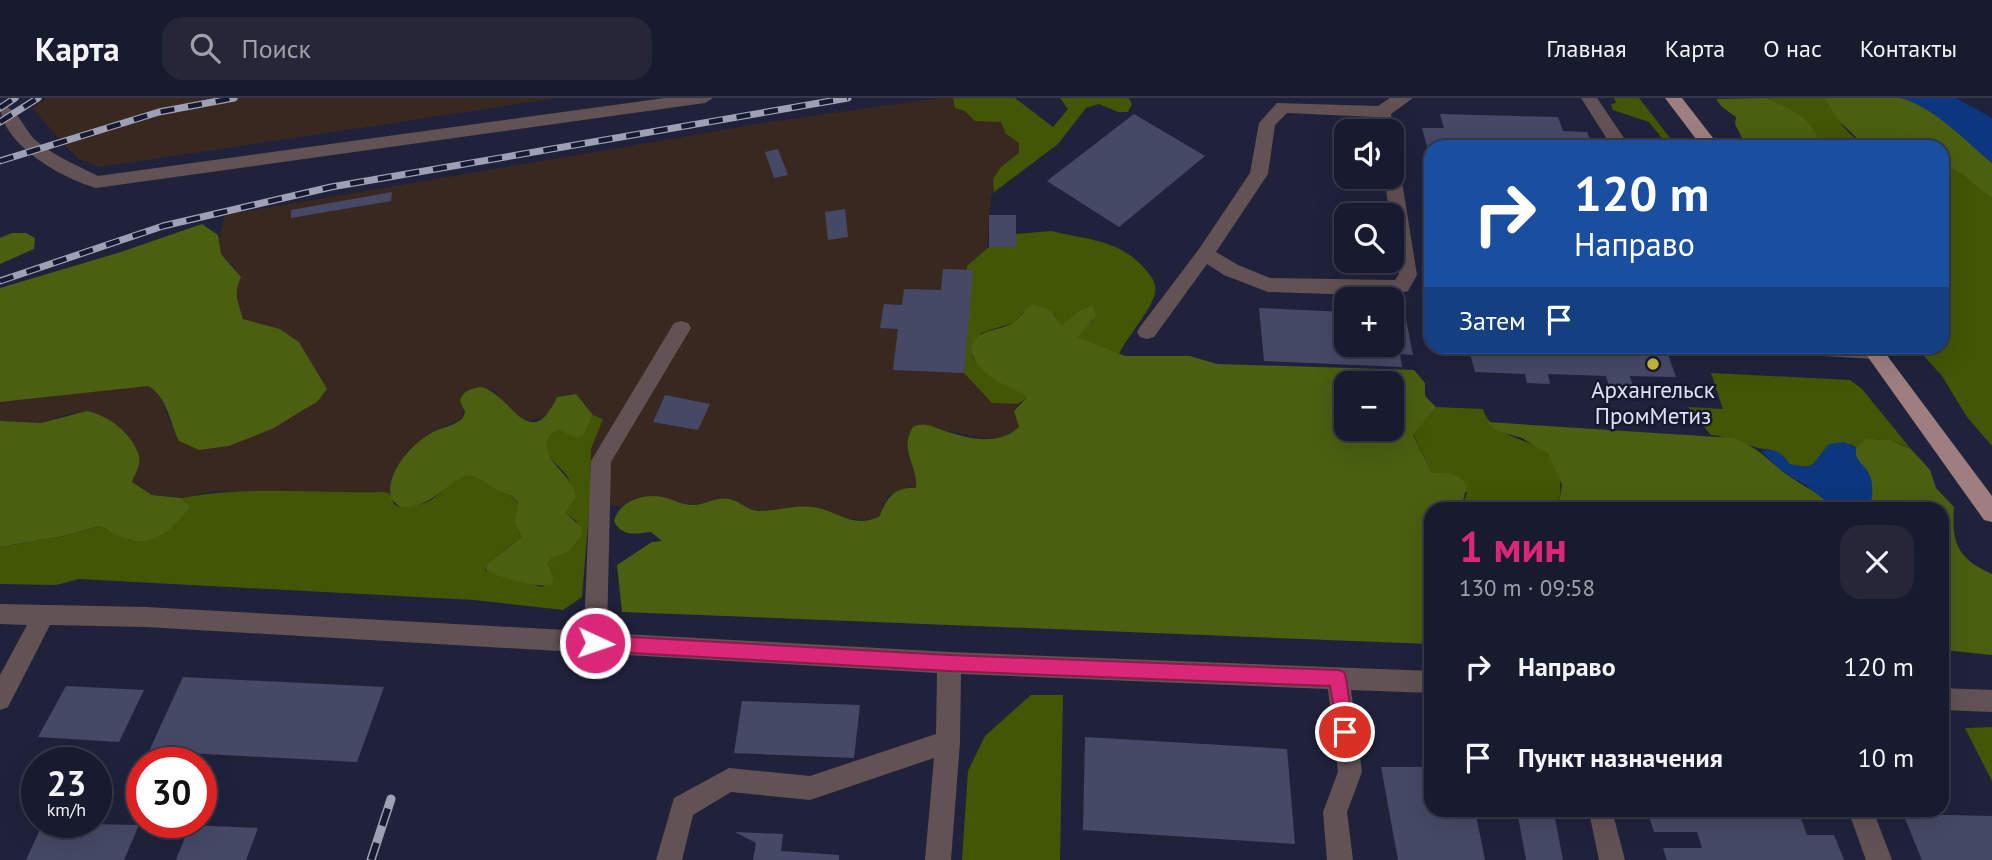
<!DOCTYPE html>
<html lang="ru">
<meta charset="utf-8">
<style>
body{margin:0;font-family:"PT Sans",sans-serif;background:#252739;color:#f1f3f6;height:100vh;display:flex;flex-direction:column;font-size:26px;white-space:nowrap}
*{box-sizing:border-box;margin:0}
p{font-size:23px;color:#9fa1aa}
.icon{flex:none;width:38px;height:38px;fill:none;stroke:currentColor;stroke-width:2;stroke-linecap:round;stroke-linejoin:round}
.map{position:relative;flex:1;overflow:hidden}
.panel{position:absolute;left:1424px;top:404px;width:525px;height:315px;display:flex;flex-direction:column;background:#181a2d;border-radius:21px;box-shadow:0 7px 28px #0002,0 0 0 2px #363849}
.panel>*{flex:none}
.guide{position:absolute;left:1424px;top:42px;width:525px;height:214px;border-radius:21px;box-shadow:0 7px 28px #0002,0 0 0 2px #363849;background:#1a4fa0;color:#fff;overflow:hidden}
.fabs{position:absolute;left:1334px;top:21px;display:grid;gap:14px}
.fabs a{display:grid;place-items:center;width:70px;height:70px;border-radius:14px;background:#181a2d;box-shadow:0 7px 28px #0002,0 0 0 2px #363849;font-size:35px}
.speed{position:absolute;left:21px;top:649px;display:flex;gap:14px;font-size:35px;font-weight:700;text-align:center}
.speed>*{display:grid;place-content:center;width:91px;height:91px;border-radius:50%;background:#181a2d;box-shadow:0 7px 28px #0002,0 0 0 2px #363849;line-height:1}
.speed small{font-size:18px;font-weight:400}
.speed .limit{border:10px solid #d22;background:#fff;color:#111}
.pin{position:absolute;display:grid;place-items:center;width:60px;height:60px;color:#fff;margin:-30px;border:4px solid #fff;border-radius:50%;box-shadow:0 2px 7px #0007}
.me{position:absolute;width:77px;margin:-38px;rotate:93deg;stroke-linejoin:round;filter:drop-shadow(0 0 5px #0008)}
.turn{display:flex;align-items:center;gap:24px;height:147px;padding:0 35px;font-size:32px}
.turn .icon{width:91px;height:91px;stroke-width:2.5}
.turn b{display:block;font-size:49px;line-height:60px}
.then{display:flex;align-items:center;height:66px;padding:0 35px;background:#0003;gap:14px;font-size:26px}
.round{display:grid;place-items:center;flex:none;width:74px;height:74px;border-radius:21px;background:#252739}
.summary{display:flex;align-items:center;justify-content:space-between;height:119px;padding:0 35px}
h1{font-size:42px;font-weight:700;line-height:52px;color:#db2777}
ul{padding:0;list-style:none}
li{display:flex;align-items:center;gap:21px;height:91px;padding:0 35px}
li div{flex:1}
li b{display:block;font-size:26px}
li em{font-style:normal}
header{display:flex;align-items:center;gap:42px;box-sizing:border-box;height:98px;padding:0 35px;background:#181a2d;border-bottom:2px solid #363849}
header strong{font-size:33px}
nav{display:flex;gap:38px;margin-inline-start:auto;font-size:24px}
.search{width:490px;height:63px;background:#252739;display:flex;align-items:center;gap:18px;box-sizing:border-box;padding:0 24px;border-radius:21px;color:#9fa1aa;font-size:26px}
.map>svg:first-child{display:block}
.industrial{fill:#39281f}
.green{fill:#425605}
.forest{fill:#4a5f10;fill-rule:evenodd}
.water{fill:#0c377e}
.building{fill:#464966}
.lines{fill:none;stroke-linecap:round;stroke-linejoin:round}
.minor{fill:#625253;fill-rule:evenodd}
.major{fill:#9e7e7f;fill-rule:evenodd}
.rail-far1-casing{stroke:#9ea1b6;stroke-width:7}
.rail-casing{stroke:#9ea1b6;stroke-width:9}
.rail-far1{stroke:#171931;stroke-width:4.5;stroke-dasharray:14;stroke-linecap:butt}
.rail{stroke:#171931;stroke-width:6;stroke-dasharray:18;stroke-linecap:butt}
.route{fill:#db2777;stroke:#8e194d;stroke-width:2}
.poi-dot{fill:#caba3a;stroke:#171931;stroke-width:2.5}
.labels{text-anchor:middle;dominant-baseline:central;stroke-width:5;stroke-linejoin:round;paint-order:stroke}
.poi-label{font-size:23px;fill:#dfe2f4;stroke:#171931}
</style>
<header>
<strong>Карта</strong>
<div class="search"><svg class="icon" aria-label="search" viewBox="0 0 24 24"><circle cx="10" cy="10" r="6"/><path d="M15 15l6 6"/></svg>Поиск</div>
<nav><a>Главная</a><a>Карта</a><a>О нас</a><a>Контакты</a></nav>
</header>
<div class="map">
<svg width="1992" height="762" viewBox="0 0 1992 762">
<rect width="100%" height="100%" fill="#20223c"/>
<path class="industrial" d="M47 0H558L101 69 77 60 32 10Z
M940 0H1009L1058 46 991 97 985 174 992 305 1018 306 1014 313 1019 329 1009 338 996 342 945 333 933 328 909 335 908 356 917 383 916 390 910 389 889 397 879 419 872 422 842 421 822 412 809 409 755 413 731 401 692 407 677 405 665 399H650L635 400 621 409 590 403 591 351 602 321 593 317 576 296 557 299 553 310 544 319 529 323 511 314 495 293 480 289 463 309V320L428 336 398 367 389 395 239 393 210 394 181 400 152 397 132 384 138 371 133 348 119 329 72 315 41 325 0 323V304L136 288H148L158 293 171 326 244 341 274 330 303 312 326 290 299 244 280 231 243 221 235 203 236 170 221 156 218 147 225 117 776 23Z"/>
<path class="green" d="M953 0H1015L1053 29 1068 11 1060 0H1129L1132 6 1128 14H1118L1099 6 1086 10 1058 46 994 94 993 81 1001 69 1019 55V45L1006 36 1001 24 975 23 965 13 955 10Z
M1614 0H1639L1677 49H1669L1649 24 1613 12 1611 6 1616 5Z
M1766 0H1824C1835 16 1849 43 1870 48 1878 49 1883 46 1892 49H1820C1818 22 1788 8 1766 0Z
M1943 68C1967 75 1972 88 1992 100V348L1967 319 1942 278 1916 249 1942 248 1945 243Z
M1051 133C1087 142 1119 141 1145 171 1151 178 1157 185 1155 195 1152 211 1127 239 1119 256L1077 239 1083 230 1093 223 1080 212 1061 229 1054 216 1023 214 1016 224 981 235 972 258C985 281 1007 285 1028 299L1018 306 992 305 964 275 967 168 989 149H1015L1016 136Z
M1711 275 1850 282 1862 291 1911 351C1895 342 1872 336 1856 349L1850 346H1829L1812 368 1801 369 1789 366 1786 361 1769 351C1758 353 1729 338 1711 337L1688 309 1723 311Z
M1436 309 1483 311C1497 357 1575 326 1558 411H1461L1467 395 1432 375 1413 336Z
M593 317 603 321 591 351 590 403 582 499 563 512 474 502 79 481 56 487 0 486V449L64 438 99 428 131 443 190 408 181 400C248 387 316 396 383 394L389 395 394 406 400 409C408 408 418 408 427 404 441 398 456 375 473 378 481 380 488 388 496 392 505 397 512 395 518 406L514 424 522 439 484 468 486 473 542 489 554 480 548 466 551 458 567 455 577 424 566 415 576 400C573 393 571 385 567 378 555 362 536 354 552 335L559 332 577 339 585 336Z
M1031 597H1063L1060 762H962L968 673 985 638Z
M1992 629V683L1965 630Z"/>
<path class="forest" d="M1766 0C1788 8 1818 22 1820 49H1747L1735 26 1736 19 1722 9 1716 1Z
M1824 0C1849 0 1876 0 1900 0 1928 4 1970 46 1992 65V100C1972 88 1967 75 1943 68L1942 49H1892L1863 46 1838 22Z
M202 126 218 137 221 156 241 179C233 197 238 203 243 221L280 231 299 244 327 291 317 304 303 312 274 330 229 348 199 352 179 343C170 325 167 298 148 288L0 304V190L121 154Z
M12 135H26L35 140 34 151 0 166V140Z
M1034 206 1051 212 1061 228 1080 212 1093 208 1096 218 1078 239 1125 258H1190L1217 266 1414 272 1425 285V298L1436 309 1413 337 1432 375C1446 374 1458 375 1467 387L1461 411H1432L1431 546 622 514 617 467 652 444 662 443 651 434C635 436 622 439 614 423 620 401 647 394 667 400 676 403 682 407 693 407 705 407 717 398 729 401 740 403 748 413 759 413 777 413 794 407 812 409 838 412 850 431 879 419 888 399 893 389 916 390 919 370 898 351 913 329 925 323 933 329 945 333 970 341 999 348 1019 329L1014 313 1027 299C1006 285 977 280 971 251 976 230 997 234 1013 225 1021 220 1024 210 1034 206ZM1346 285H1391V331H1346Z
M480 289C509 292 529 360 557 299L576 296 593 317 585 336 577 340 559 332 552 335C532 359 574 374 576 400L566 415 582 430 581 438 567 455 551 459 548 466 554 480 551 487C536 490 502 480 487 473L484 468 522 439 514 424 518 405C512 395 505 397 496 392 488 388 481 380 472 378 453 375 433 413 400 409L391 401C385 375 411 346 433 334 443 329 454 328 463 320L465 314 460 303C463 292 471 291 480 289Z
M87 313C108 317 133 336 139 358 141 368 135 376 132 384L152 397 181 400 190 408C179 426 155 449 130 442 120 440 109 432 99 428L64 438 0 449V323L41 325Z
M1487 324 1733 340C1759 350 1764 359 1785 375 1801 388 1822 395 1835 411H1558L1562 387 1548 356 1522 340 1497 333Z
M1867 341 1890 342 1911 351 1930 372 1936 390 1954 409C1951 445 1958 461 1992 476V557L1943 552 1942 411H1870V378L1855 358 1856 349Z"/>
<path class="water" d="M1901 0H1956L1992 20V65C1963 41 1937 11 1901 0Z
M1844 344 1856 349C1854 365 1865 365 1870 378 1874 388 1872 400 1870 411H1835L1806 387 1783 374 1761 353C1774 350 1782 354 1789 366L1807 369 1814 365 1829 346Z"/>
<path class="building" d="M1134 16 1205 58 1119 129 1047 83Z
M1440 16 1558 19 1563 33 1587 34 1593 49H1432L1431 64 1422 30H1444Z
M778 51 788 77 774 80 765 54Z
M392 94 391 103 291 120V112Z
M845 111 848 139 828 142 825 114Z
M989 117H1016V149H989Z
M943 171 973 172 964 275 893 272 898 231 880 230 884 206 902 207 904 191 941 192Z
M1259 210 1346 214V247H1391V216H1405L1413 257 1400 256 1402 269 1264 263Z
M1468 248H1665L1676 279 1630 278 1633 289 1609 288 1606 278 1548 276 1550 286 1527 285 1525 276 1475 274Z
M665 297 710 306 698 332 653 324Z
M183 579 384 589 357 664 149 653Z
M66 588 144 592 119 644 38 639Z
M742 603 860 607 854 660 734 655Z
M1085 639 1287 651 1295 746 1083 732Z
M1381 669H1432V712H1475L1485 762H1398Z
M1647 712H1798L1807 737H1834L1844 762H1667L1663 750H1702L1697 734H1654Z
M1903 716 1992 718V762H1922Z
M1518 718 1555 720 1563 762H1526Z
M43 725 139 727 124 762H26Z
M190 727 258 730 246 762H176Z
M735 734 783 736 781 753 839 757V762H753L756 745Z"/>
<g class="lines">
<path class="minor" d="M665 0H713L705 5 96 90C62 80 0 46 0 6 21 12 23 33 39 45 57 59 78 68 98 78Z
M1390 0H1413L1391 16 1393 33 1391 37V33H1377L1374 19 1287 15 1275 27 1268 76 1216 154 1238 167 1270 180 1395 182 1399 176 1384 79H1391V65L1400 71 1417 177 1408 193 1389 198 1268 194 1224 177 1207 166 1154 239 1147 241 1140 239 1137 234 1140 229 1199 151 1250 75 1259 25 1277 5 1378 8Z
M1581 0H1597L1630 49H1612Z
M681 223 688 225 691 230 611 364 607 535 949 554 1432 573V595L1351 592 1362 674 1347 714 1353 762H1327L1323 714 1338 674 1328 591 961 576 960 644 951 762H925L934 660 810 702 731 694 693 717 682 762H656L674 700 729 670 810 678 936 636 937 575 146 529 50 527 8 609 0 612V577L27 527 0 526V506L146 509 584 533 591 363 674 225Z
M1782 248H1880L1883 253 1880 258 1873 261 1791 256 1784 253Z
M1942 590 1992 592V614L1942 612Z
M1592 712H1612L1625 762H1599L1590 719Z
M1848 712H1873L1892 762H1866Z"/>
<path class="major" d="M1665 0H1682L1720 49H1702Z
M1860 248H1880L1992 398V424L1984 422Z"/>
<defs>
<path id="rail-far1" d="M0 10 15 0
M0 24 38 0
M0 63 159 14 234 0
M0 183 163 128 331 89 848 0"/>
<path id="rail" d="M371 762 391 701"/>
</defs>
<use href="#rail-far1" class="rail-far1-casing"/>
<use href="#rail" class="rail-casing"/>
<use href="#rail-far1" class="rail-far1"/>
<use href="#rail" class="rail"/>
</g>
<path class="route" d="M595 537 949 557 1338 572 1344 574 1346 580 1354 634 1352 640 1345 643 1339 640 1330 588 949 573 595 553 589 551 586 545 589 539Z"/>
<circle class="poi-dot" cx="1653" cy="266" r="7"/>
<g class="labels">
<g class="poi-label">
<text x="1653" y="291">Архангельск<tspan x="1653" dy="26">ПромМетиз</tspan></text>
</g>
</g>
</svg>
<div class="fabs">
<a><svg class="icon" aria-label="sound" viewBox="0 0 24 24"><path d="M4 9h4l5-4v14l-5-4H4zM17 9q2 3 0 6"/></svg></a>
<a><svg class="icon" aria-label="search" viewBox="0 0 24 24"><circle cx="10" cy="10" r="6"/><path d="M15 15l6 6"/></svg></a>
<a>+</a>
<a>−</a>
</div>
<div class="speed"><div>23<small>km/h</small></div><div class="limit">30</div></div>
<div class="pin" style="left:1345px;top:634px;background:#d93025"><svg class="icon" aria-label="arrive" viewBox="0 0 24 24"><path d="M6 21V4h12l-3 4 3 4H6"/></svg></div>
<svg class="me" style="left:595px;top:545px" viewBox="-20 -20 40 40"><circle r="17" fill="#db2777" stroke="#fff" stroke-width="3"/><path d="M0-11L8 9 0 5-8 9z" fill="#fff"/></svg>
<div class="guide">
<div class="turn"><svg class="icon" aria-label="right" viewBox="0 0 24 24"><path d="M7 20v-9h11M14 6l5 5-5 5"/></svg><div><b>120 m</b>Направо</div></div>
<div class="then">Затем<svg class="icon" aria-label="arrive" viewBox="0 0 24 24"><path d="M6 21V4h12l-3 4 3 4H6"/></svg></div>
</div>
<section class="panel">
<div class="summary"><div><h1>1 мин</h1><p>130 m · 09:58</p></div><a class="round"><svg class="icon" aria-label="close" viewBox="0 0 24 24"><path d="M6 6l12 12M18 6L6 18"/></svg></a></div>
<ul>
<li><svg class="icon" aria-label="right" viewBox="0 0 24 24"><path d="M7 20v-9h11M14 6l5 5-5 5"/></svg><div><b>Направо</b></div><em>120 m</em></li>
<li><svg class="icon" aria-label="arrive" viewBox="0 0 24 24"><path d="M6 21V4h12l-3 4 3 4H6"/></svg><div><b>Пункт назначения</b></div><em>10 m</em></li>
</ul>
</section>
</div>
